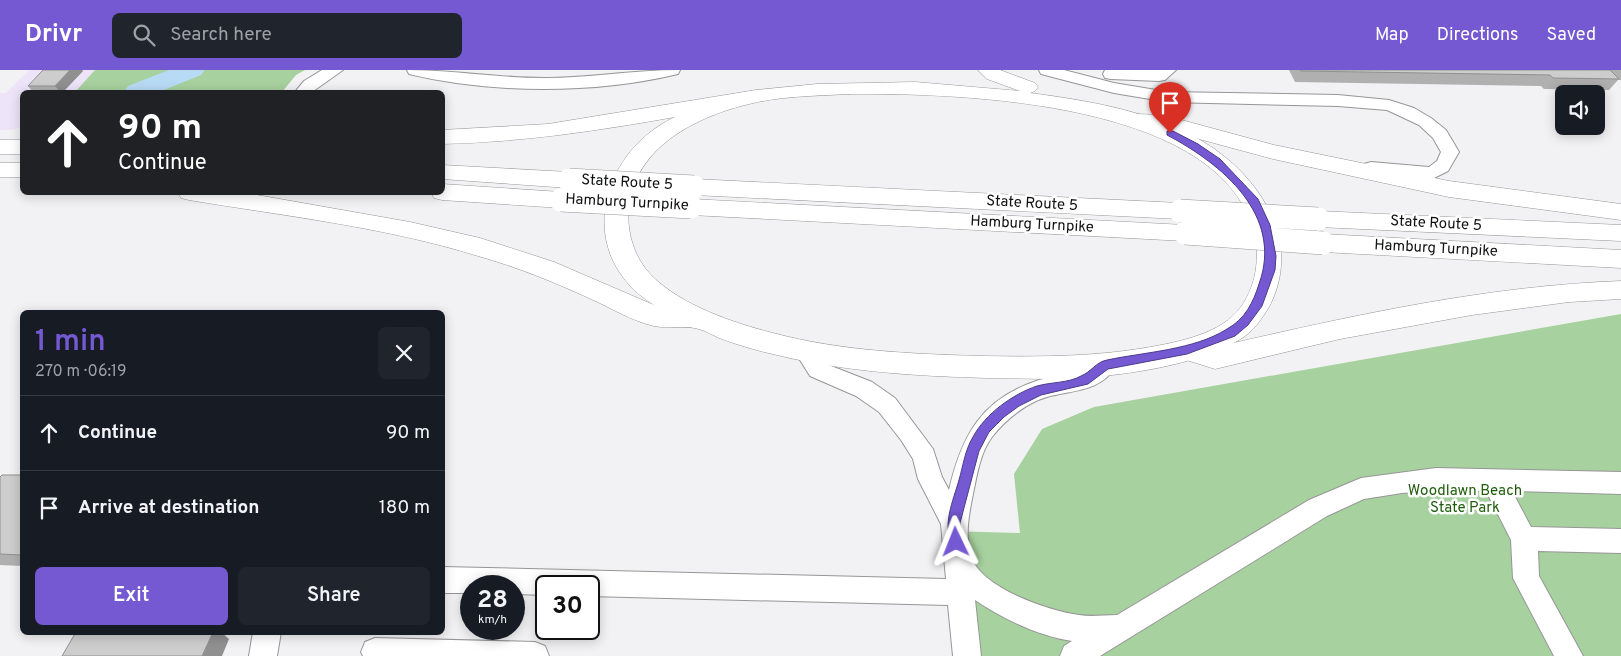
<!DOCTYPE html>
<meta charset="utf-8">
<style>
body{margin:0;font-family:Overpass,sans-serif;background:#20242c;color:#f1f3f6;height:100vh;display:flex;flex-direction:column;font-size:19px;white-space:nowrap}
*{box-sizing:border-box;margin:0}
p{font-size:16px;color:#9ea1a6}
.icon{flex:none;width:28px;height:28px;fill:none;stroke:currentColor;stroke-width:2;stroke-linecap:round;stroke-linejoin:round}
.map{position:relative;flex:1;overflow:hidden}
.drawer{position:absolute;left:20px;top:240px;width:425px;height:325px;display:flex;flex-direction:column;background:#171b24;border-radius:8px;box-shadow:0 2px 12px #0003}
.drawer>*{flex:none}
.hud{position:absolute;left:20px;top:20px;width:425px;height:105px;border-radius:8px;box-shadow:0 2px 12px #0003;background:#202124;color:#fff;overflow:hidden}
.buttons{position:absolute;left:1555px;top:15px;display:grid;gap:10px}
.buttons a{display:grid;place-items:center;width:50px;height:50px;border-radius:8px;background:#171b24;box-shadow:0 2px 12px #0003;font-size:25px}
.speed{position:absolute;left:460px;top:505px;display:flex;gap:10px;font-size:25px;font-weight:700;text-align:center}
.speed>*{display:grid;place-content:center;width:65px;height:65px;border-radius:50%;background:#171b24;box-shadow:0 2px 12px #0003;line-height:1}
.speed small{font-size:12px;font-weight:400}
.speed .limit{border:2px solid #111;border-radius:8px;background:#fff;color:#111}
.pin{position:absolute;display:grid;place-items:center;width:42px;height:42px;color:#fff;margin:-51px -21px;border-radius:50% 50% 50% 0;rotate:-45deg;box-shadow:0 0 5px #0007}
.pin .icon{rotate:45deg}
.me{position:absolute;width:55px;margin:-28px;rotate:358deg;stroke-linejoin:round;filter:drop-shadow(0 0 4px #0008)}
.turn{display:flex;align-items:center;gap:18px;height:105px;padding:0 15px;font-size:22px}
.turn .icon{width:65px;height:65px;stroke-width:2.5}
.turn b{display:block;font-size:35px;line-height:42px}
.round{display:grid;place-items:center;flex:none;width:52px;height:52px;border-radius:8px;background:#20242c}
.head{display:flex;align-items:center;justify-content:space-between;height:85px;padding:0 15px}
h1{font-size:30px;font-weight:600;line-height:38px;color:#7559d3}
.action{display:flex;gap:10px;margin-top:auto;padding:10px 15px}
.action a{flex:1;height:58px;border-radius:8px;background:#7559d3;color:#fff;font-size:20px;font-weight:600;line-height:58px;text-align:center}
.action a+a{background:#20242c;color:#f1f3f6}
ul{padding:0;list-style:none}
li{display:flex;align-items:center;gap:15px;height:75px;padding:0 15px;border-top:1px solid #363941}
li div{flex:1}
li b{display:block;font-size:19px}
li em{font-style:normal}
header{display:flex;align-items:center;gap:30px;box-sizing:border-box;height:70px;padding:0 25px;background:#7559d3;color:#fff}
header strong{font-size:24px}
nav{display:flex;gap:28px;margin-inline-start:auto;font-size:18px}
.search{width:350px;height:45px;background:#20242c;display:flex;align-items:center;gap:12px;box-sizing:border-box;padding:0 18px;border-radius:8px;color:#9ea1a6;font-size:19px}
.map>svg:first-child{display:block}
.commercial{fill:#ede4f9}
.green{fill:#a7d19e}
.lines{fill:none;stroke-linecap:round;stroke-linejoin:round}
.river{fill:#b8dbf5;fill-rule:evenodd}
.minor-casing{stroke:#969697;stroke-width:2}
.major-casing{stroke:#969697;stroke-width:1}
.highway-casing{stroke:#969697;stroke-width:1}
.minor{fill:#fff;fill-rule:evenodd}
.major{fill:#fff;fill-rule:evenodd}
.highway{fill:#fff;fill-rule:evenodd}
.major-bridge-casing{stroke:#969697;stroke-width:24;stroke-linecap:butt}
.major-bridge{stroke:#fff;stroke-width:23}
.wall{fill:#b0b0b1}
.shaded-wall{fill:#909090}
.building{fill:#cdcdce;stroke:#909090}
.route{fill:#7559d3;stroke:#4c3a89}
.labels{text-anchor:middle;dominant-baseline:central;stroke-width:5;stroke-linejoin:round;paint-order:stroke}
.street-label{font-size:15px;fill:#101111;stroke:#fff}
.park-label{font-size:15px;fill:#1f5d0b;stroke:#fff}
</style>
<header>
<strong>Drivr</strong>
<div class="search"><svg class="icon" aria-label="search" viewBox="0 0 24 24"><circle cx="10" cy="10" r="6"/><path d="M15 15l6 6"/></svg>Search here</div>
<nav><a>Map</a><a>Directions</a><a>Saved</a></nav>
</header>
<div class="map">
<svg width="1621" height="586" viewBox="0 0 1621 586">
<rect width="100%" height="100%" fill="#f2f2f4"/>
<path class="commercial" d="M29 0H95L75 22H22V57L11 60H0V23H6Z"/>
<path class="green" d="M95 0H305L296 5 282 22H75Z
M1621 244V586H955L947 461 1020 463 1014 404 1042 359 1094 337Z"/>
<g class="lines">
<path class="river" d="M169 0H205L201 5 159 22H124L128 16Z"/>
<defs>
<path id="minor" d="M322 0H343L312 22H295L304 11Z
M407 0C453 0 498 8 544 8 589 8 634 0 680 0L678 4C595 24 492 24 409 4Z
M1039 0H1064L1114 13 1168 22 1338 25 1389 30 1414 38 1431 48 1446 60 1459 82 1448 101 1432 109 1371 104 1364 102 1362 98 1364 94 1371 92 1429 97 1437 91 1441 82 1433 68 1419 55 1387 40 1338 36 1168 32 1114 23 1041 4Z
M1105 0H1176L1165 10 1159 11 1111 9 1105 8 1103 4Z
M806 273 814 276 826 294 872 312 895 328 933 379 942 407 949 420C962 365 981 329 1039 310 1051 307 1064 308 1076 303 1092 298 1094 282 1113 289L1116 295C1102 322 1072 320 1047 327 1026 333 1005 350 992 367 980 383 977 405 973 424 969 444 965 463 970 484 979 518 1049 541 1079 545 1091 547 1104 545 1117 545L1309 430 1361 408 1436 398 1621 402V424L1512 421 1531 457 1621 459V483L1538 481 1539 506 1583 586H1554L1513 508 1511 470 1486 421 1436 420 1402 423 1364 429 1327 446 1100 586H1060L1064 576 1072 571C1039 566 1003 549 975 530L981 586H953L948 535 589 526V516H546V525L514 524V516H471V523H442V497L946 509 941 454 918 409 913 389 901 370 879 342 856 326 810 306 795 282 798 276Z
M253 562H281L277 586H249Z
M375 568 535 572 545 576 549 586H363L361 582 365 572Z"/>
<path id="major" d="M1137 44 1163 45 1274 75 1449 111 1621 134V150L1449 127 1273 89 1162 59 1129 56 1126 51 1129 46Z
M442 95 569 102 577 105 581 110 577 115 569 118 442 109Z
M694 109 1180 133 1188 135 1192 141 1188 147 1180 149 694 125 686 122 682 117 686 112Z
M442 114 561 122 569 124 573 130 569 136 561 138 442 130 434 128 431 122H442Z
M691 129 1185 155 1194 157 1197 163 1194 169 1185 171 691 145 683 143 679 137 683 131Z
M1318 141 1621 155V171L1318 157 1310 155 1306 149 1310 143Z
M1323 164 1621 180V198L1323 182 1314 179 1311 173 1314 167Z
M1621 211V229L1569 232 1472 245 1340 269 1215 299 1177 287 1173 280 1177 273C1194 267 1208 279 1225 275 1355 245 1487 216 1621 211Z"/>
<path id="highway" d="M978 0H1000L1035 13 1038 17 1035 21 1030 23C1091 31 1158 42 1210 76 1263 111 1302 175 1269 237 1261 250 1253 262 1239 270 1197 295 1127 305 1078 308 1048 310 1018 308 987 308 917 306 846 302 777 285 758 281 738 275 719 268 713 265 706 261 699 259 685 255 668 259 654 256 632 251 611 238 591 229 554 212 517 197 478 186 385 157 285 146 189 130L181 128 178 122H240L410 152 480 168 554 192 654 235C574 186 598 83 675 47 596 61 523 72 442 74V60L548 54 756 20 817 14 915 12 1020 21 987 9ZM849 24C959 23 1236 30 1256 174 1260 203 1249 237 1224 253 1206 265 1182 271 1161 275 1101 287 1042 287 981 286 912 284 840 281 773 263 733 253 681 235 652 206 634 188 626 161 629 137 635 78 694 48 745 35 778 26 815 26 849 24Z
M0 70H22V84H0Z
M0 93H22V107H0Z"/>
</defs>
<use href="#minor" class="minor-casing"/>
<use href="#major" class="major-casing"/>
<use href="#highway" class="highway-casing"/>
<use href="#minor" class="minor"/>
<use href="#major" class="major"/>
<use href="#highway" class="highway"/>
<defs>
<path id="major-bridge" d="M569 110 694 117
M561 130 691 137
M1180 141 1318 149
M1185 163 1323 173"/>
</defs>
<use href="#major-bridge" class="major-bridge-casing"/>
<use href="#major-bridge" class="major-bridge"/>
</g>
<path class="wall" d="M1289 0H1621V10H1618L1609 20 1544 19 1541 16 1295 12Z
M83 1 63 22H33L28 16Z
M22 405V496L0 495V407Z"/>
<path class="shaded-wall" d="M70 0H82L83 1 63 22H60L55 16Z
M213 562H221L229 569 222 586H202Z"/>
<path class="building" d="M43 0H70L55 16H28Z
M1300 0H1610L1619 9 1553 8 1550 5 1301 1Z
M2 405H22V485L0 484V407Z
M76 562H213L202 586H62Z"/>
<path class="route" d="M1167 61H1173L1198 74 1220 89 1258 129 1270 155 1276 186 1275 200 1262 236 1248 255 1235 266 1187 284 1108 299 1088 314 1041 325 1019 336 1004 347 989 362 979 381 960 453 963 472 961 476 956 478 952 476C942 455 953 431 959 410 963 396 965 380 973 367 985 344 1013 324 1037 316 1051 312 1069 313 1081 306 1091 302 1096 292 1107 290 1145 282 1194 280 1227 259 1245 249 1253 233 1259 214 1284 145 1222 94 1167 65Z"/>
<g class="labels">
<g class="street-label">
<text transform="translate(627 113) rotate(3)">State Route 5</text>
<text transform="translate(627 133) rotate(3)">Hamburg Turnpike</text>
<text transform="translate(1032 134) rotate(3)">State Route 5</text>
<text transform="translate(1436 154) rotate(3)">State Route 5</text>
<text transform="translate(1032 155) rotate(3)">Hamburg Turnpike</text>
<text transform="translate(1436 179) rotate(3)">Hamburg Turnpike</text>
</g>
<g class="park-label">
<text x="1465" y="421">Woodlawn Beach<tspan x="1465" dy="17">State Park</tspan></text>
</g>
</g>
</svg>
<div class="buttons">
<a><svg class="icon" aria-label="sound" viewBox="0 0 24 24"><path d="M4 9h4l5-4v14l-5-4H4zM17 9q2 3 0 6"/></svg></a>
</div>
<div class="speed"><div>28<small>km/h</small></div><div class="limit">30</div></div>
<div class="pin" style="left:1170px;top:63px;background:#d93025"><svg class="icon" aria-label="arrive" viewBox="0 0 24 24"><path d="M6 21V4h12l-3 4 3 4H6"/></svg></div>
<svg class="me" style="left:956px;top:472px" viewBox="-20 -20 40 40"><path d="M0-17L14 15 0 8-14 15z" fill="#7559d3" stroke="#fff" stroke-width="4"/></svg>
<div class="hud">
<div class="turn"><svg class="icon" aria-label="ahead" viewBox="0 0 24 24"><path d="M12 20V5M6 11l6-6 6 6"/></svg><div><b>90 m</b>Continue</div></div>
</div>
<section class="drawer">
<div class="head"><div><h1>1 min</h1><p>270 m · 06:19</p></div><a class="round"><svg class="icon" aria-label="close" viewBox="0 0 24 24"><path d="M6 6l12 12M18 6L6 18"/></svg></a></div>
<ul>
<li><svg class="icon" aria-label="ahead" viewBox="0 0 24 24"><path d="M12 20V5M6 11l6-6 6 6"/></svg><div><b>Continue</b></div><em>90 m</em></li>
<li><svg class="icon" aria-label="arrive" viewBox="0 0 24 24"><path d="M6 21V4h12l-3 4 3 4H6"/></svg><div><b>Arrive at destination</b></div><em>180 m</em></li>
</ul>
<div class="action"><a>Exit</a><a>Share</a></div>
</section>
</div>
